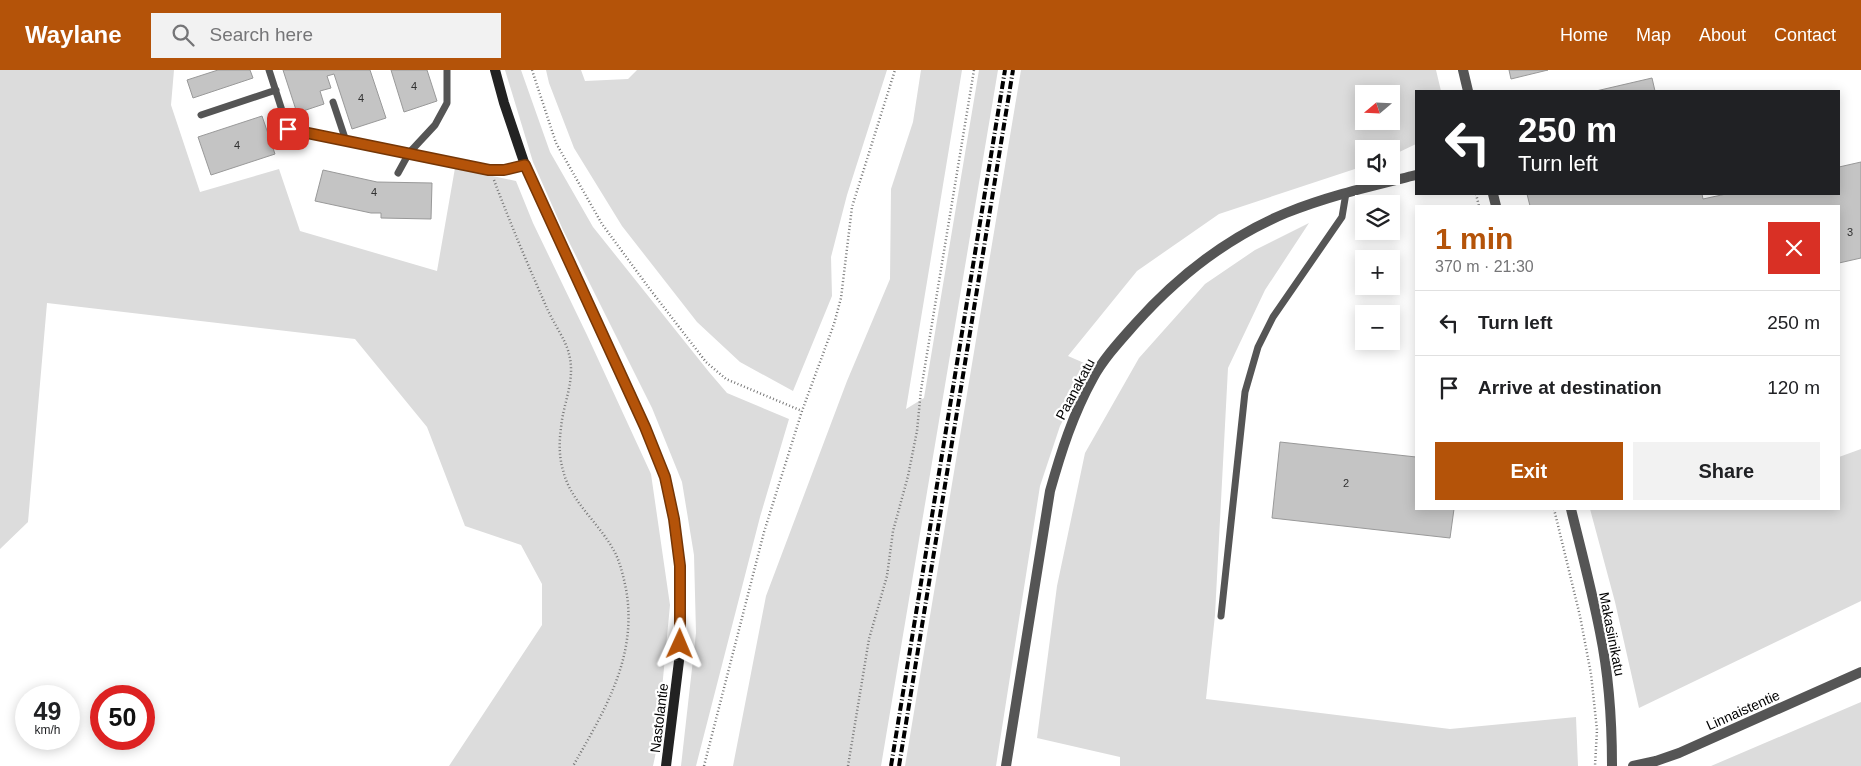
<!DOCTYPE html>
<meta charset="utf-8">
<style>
body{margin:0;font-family:Helvetica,sans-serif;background:#f2f2f2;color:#202124;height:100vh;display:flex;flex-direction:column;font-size:19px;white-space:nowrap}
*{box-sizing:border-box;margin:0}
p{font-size:16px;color:#757577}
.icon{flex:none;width:28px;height:28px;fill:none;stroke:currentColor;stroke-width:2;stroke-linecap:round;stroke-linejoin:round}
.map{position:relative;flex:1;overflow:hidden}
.side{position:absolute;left:1415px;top:135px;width:425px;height:305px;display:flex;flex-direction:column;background:#fff;border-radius:0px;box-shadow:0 2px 12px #0003}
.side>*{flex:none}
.banner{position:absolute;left:1415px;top:20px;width:425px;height:105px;border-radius:0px;box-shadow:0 2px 12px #0003;background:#202124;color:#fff;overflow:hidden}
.needle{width:32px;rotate:251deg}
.buttons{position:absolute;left:1355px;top:15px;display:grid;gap:10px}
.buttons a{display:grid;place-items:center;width:45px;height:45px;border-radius:0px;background:#fff;box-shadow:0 2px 12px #0003;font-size:25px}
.speed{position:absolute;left:15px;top:615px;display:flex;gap:10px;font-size:25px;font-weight:700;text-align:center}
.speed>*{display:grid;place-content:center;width:65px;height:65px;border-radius:50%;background:#fff;box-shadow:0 2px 12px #0003;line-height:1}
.speed small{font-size:12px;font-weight:400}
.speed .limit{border:8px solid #d22;background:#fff;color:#111}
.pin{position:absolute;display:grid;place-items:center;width:42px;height:42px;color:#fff;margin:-21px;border-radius:10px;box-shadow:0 2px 8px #0006}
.me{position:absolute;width:55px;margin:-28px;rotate:1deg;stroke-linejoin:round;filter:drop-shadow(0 0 4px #0008)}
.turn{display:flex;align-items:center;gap:18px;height:105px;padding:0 20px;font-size:22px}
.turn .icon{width:65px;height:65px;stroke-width:2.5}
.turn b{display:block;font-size:35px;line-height:42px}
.round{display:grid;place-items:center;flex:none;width:52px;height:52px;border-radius:0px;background:#f2f2f2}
.summary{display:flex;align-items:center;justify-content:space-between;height:85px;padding:0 20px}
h1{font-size:30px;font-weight:700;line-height:38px;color:#b45309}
.primary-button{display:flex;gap:10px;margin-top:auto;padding:10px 20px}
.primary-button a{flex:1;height:58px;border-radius:0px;background:#b45309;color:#fff;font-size:20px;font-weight:700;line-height:58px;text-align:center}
.primary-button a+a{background:#f2f2f2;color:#202124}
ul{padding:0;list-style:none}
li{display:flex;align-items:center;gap:15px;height:65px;padding:0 20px;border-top:1px solid #e0e0e0}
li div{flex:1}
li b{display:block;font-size:19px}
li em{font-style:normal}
header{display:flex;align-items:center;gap:30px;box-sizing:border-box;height:70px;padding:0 25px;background:#b45309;color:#fff}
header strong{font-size:24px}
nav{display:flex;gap:28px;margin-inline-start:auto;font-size:18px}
.search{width:350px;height:45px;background:#f2f2f2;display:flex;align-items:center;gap:12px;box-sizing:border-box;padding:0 18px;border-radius:0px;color:#757577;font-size:19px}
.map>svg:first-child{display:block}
.green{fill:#dcdcdc;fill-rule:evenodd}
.building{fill:#c4c4c4;stroke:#999}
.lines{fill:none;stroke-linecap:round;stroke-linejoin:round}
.path{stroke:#777;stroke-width:2.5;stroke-dasharray:1 2.5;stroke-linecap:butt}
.lane{stroke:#555;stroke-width:7}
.street{stroke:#555;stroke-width:10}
.secondary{stroke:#222;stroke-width:10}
.rail{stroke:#000;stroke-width:4;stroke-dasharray:8 2.5 1 2.5;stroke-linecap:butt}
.route-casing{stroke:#753606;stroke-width:12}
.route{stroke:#b45309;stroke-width:9}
.labels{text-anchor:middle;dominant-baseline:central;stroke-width:4.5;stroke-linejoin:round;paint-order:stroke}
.number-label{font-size:11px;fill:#313131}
.street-label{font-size:14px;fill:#000;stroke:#fff}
</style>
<header>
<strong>Waylane</strong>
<div class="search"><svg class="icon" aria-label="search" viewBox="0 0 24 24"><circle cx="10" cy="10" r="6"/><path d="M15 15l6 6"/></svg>Search here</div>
<nav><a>Home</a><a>Map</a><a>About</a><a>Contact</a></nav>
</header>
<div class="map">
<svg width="1861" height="696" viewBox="0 0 1861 696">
<rect width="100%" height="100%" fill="#fff"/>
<path class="green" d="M0 0H174L171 35 200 122 279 99 300 161 437 201 455 98 516 111 533 153 587 265 651 404 670 535 656 682 653 696H449L542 555V514L521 475 465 456 427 357 355 269 47 233 28 452 0 479Z
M505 0H521L550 82 593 157 709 302 727 323 789 349 760 447 696 696H681L696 563 694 485 682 412 652 338 563 160 533 92Z
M546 0H581L585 11 628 9 637 0H887L847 125 831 187 832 226 793 321 740 292 697 252 622 156 574 78 549 13Z
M921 0H962L906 339 924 328 979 0H998L881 696H733L766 526 847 311 890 209 891 119 913 52Z
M1021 0H1436L1441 21H1416V74L1391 86V79H1364V96L1219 144 1137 201 1068 286 1091 296 1060 356 1040 416 996 696H905ZM1364 24H1391V51H1364Z
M1309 153 1265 220 1228 298 1215 545 1206 629 1450 659 1576 647 1578 696H1120V687L1037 668 1057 516 1085 383 1139 288 1205 214 1255 180Z
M1861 379V531L1639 638 1615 532 1590 439H1839V387Z
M1861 632V696H1711Z"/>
<path class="building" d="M218 0H250L253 8 193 28 187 10Z
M283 0H370L386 48 352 59 334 4 327 6 331 18 320 21 324 34 297 43Z
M391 0H427L437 31 404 42Z
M1509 0H1548L1511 9Z
M1652 8 1655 21H1596Z
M262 46 275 84 211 105 198 67Z
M1861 92V188L1839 193V136H1530L1527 124H1702L1703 129 1726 124H1839V97Z
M323 100 377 112 432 113 431 149 381 148V143H371L315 131Z
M1280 372 1416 387V439H1454L1450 468 1272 448Z"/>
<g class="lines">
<path class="path" d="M532 0 556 73 602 154 649 218 706 292 726 309 802 341
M494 110C510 153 528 195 546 236 552 251 566 270 569 284 576 310 563 333 561 358 559 372 559 387 563 400 570 431 598 452 613 479 620 491 623 505 626 519 638 586 605 640 573 696
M1476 124 1479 136
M1554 439 1580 546 1591 604 1597 660 1595 696
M704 696 764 462 802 341 834 254 841 228 852 137 895 0
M848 696 869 569 887 506 893 461 908 406 917 361 921 320 974 0"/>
<path class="lane" d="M269 0 288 59 489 100H504L525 95
M333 32 346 71
M201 45 276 20
M398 103 409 83 435 55 447 33V0
M1221 546 1245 322 1258 277 1273 247 1342 147 1346 123"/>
<path class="street" d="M1463 0 1468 21
M1493 124 1496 136
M1571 439C1581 480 1592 521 1600 562 1609 606 1612 651 1612 696
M1006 696 1050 421C1061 382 1073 344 1093 308 1104 288 1120 271 1135 254 1177 207 1226 168 1286 143 1328 126 1372 116 1416 105
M1633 696 1656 691 1679 683 1861 602"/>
<path class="secondary" d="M495 0 504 33 525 95 645 357 665 407 674 449 680 496 681 541 679 591 666 696"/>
<path class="rail" d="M891 696 1005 0
M899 696 1013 0"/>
</g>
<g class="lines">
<defs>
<path id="route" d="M288 59 489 100H504L525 95 645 357 665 407 674 449 680 496V574"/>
</defs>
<use href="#route" class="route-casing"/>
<use href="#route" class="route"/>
</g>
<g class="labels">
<g class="number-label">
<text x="414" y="16">4</text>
<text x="361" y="28">4</text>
<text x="237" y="75">4</text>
<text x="374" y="122">4</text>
<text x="1850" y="162">3</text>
<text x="1346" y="413">2</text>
</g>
<g class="street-label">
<text transform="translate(1075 319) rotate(-62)">Paanakatu</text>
<text transform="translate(1612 564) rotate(79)">Makasiinikatu</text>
<text transform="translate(1743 640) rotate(-24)">Linnaistentie</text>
<text transform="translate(659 648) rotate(-83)">Nastolantie</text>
</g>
</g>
</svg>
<div class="buttons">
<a><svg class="needle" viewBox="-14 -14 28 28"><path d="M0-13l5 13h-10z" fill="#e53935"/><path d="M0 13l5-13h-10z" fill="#757577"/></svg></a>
<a><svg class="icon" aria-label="sound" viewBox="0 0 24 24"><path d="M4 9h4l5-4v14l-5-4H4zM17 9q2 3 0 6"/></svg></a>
<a><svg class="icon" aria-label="layers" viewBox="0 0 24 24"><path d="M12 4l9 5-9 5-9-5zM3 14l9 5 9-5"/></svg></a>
<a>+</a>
<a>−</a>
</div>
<div class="speed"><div>49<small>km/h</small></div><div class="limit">50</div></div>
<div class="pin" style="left:288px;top:59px;background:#d93025"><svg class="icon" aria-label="arrive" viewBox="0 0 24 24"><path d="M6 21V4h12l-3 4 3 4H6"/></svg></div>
<svg class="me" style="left:680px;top:574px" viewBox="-20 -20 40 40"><path d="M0-17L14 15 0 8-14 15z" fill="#b45309" stroke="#fff" stroke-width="4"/></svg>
<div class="banner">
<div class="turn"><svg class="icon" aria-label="left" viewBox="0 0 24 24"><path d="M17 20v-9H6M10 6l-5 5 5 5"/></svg><div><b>250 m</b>Turn left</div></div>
</div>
<section class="side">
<div class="summary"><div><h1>1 min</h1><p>370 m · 21:30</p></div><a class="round" style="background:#d93025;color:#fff"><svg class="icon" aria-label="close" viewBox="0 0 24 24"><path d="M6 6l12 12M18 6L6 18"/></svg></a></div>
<ul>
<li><svg class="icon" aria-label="left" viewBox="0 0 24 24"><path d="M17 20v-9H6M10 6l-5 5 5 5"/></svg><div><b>Turn left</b></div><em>250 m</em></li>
<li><svg class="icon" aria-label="arrive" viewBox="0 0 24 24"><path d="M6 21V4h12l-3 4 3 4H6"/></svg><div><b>Arrive at destination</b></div><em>120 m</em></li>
</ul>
<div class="primary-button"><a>Exit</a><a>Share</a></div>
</section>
</div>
